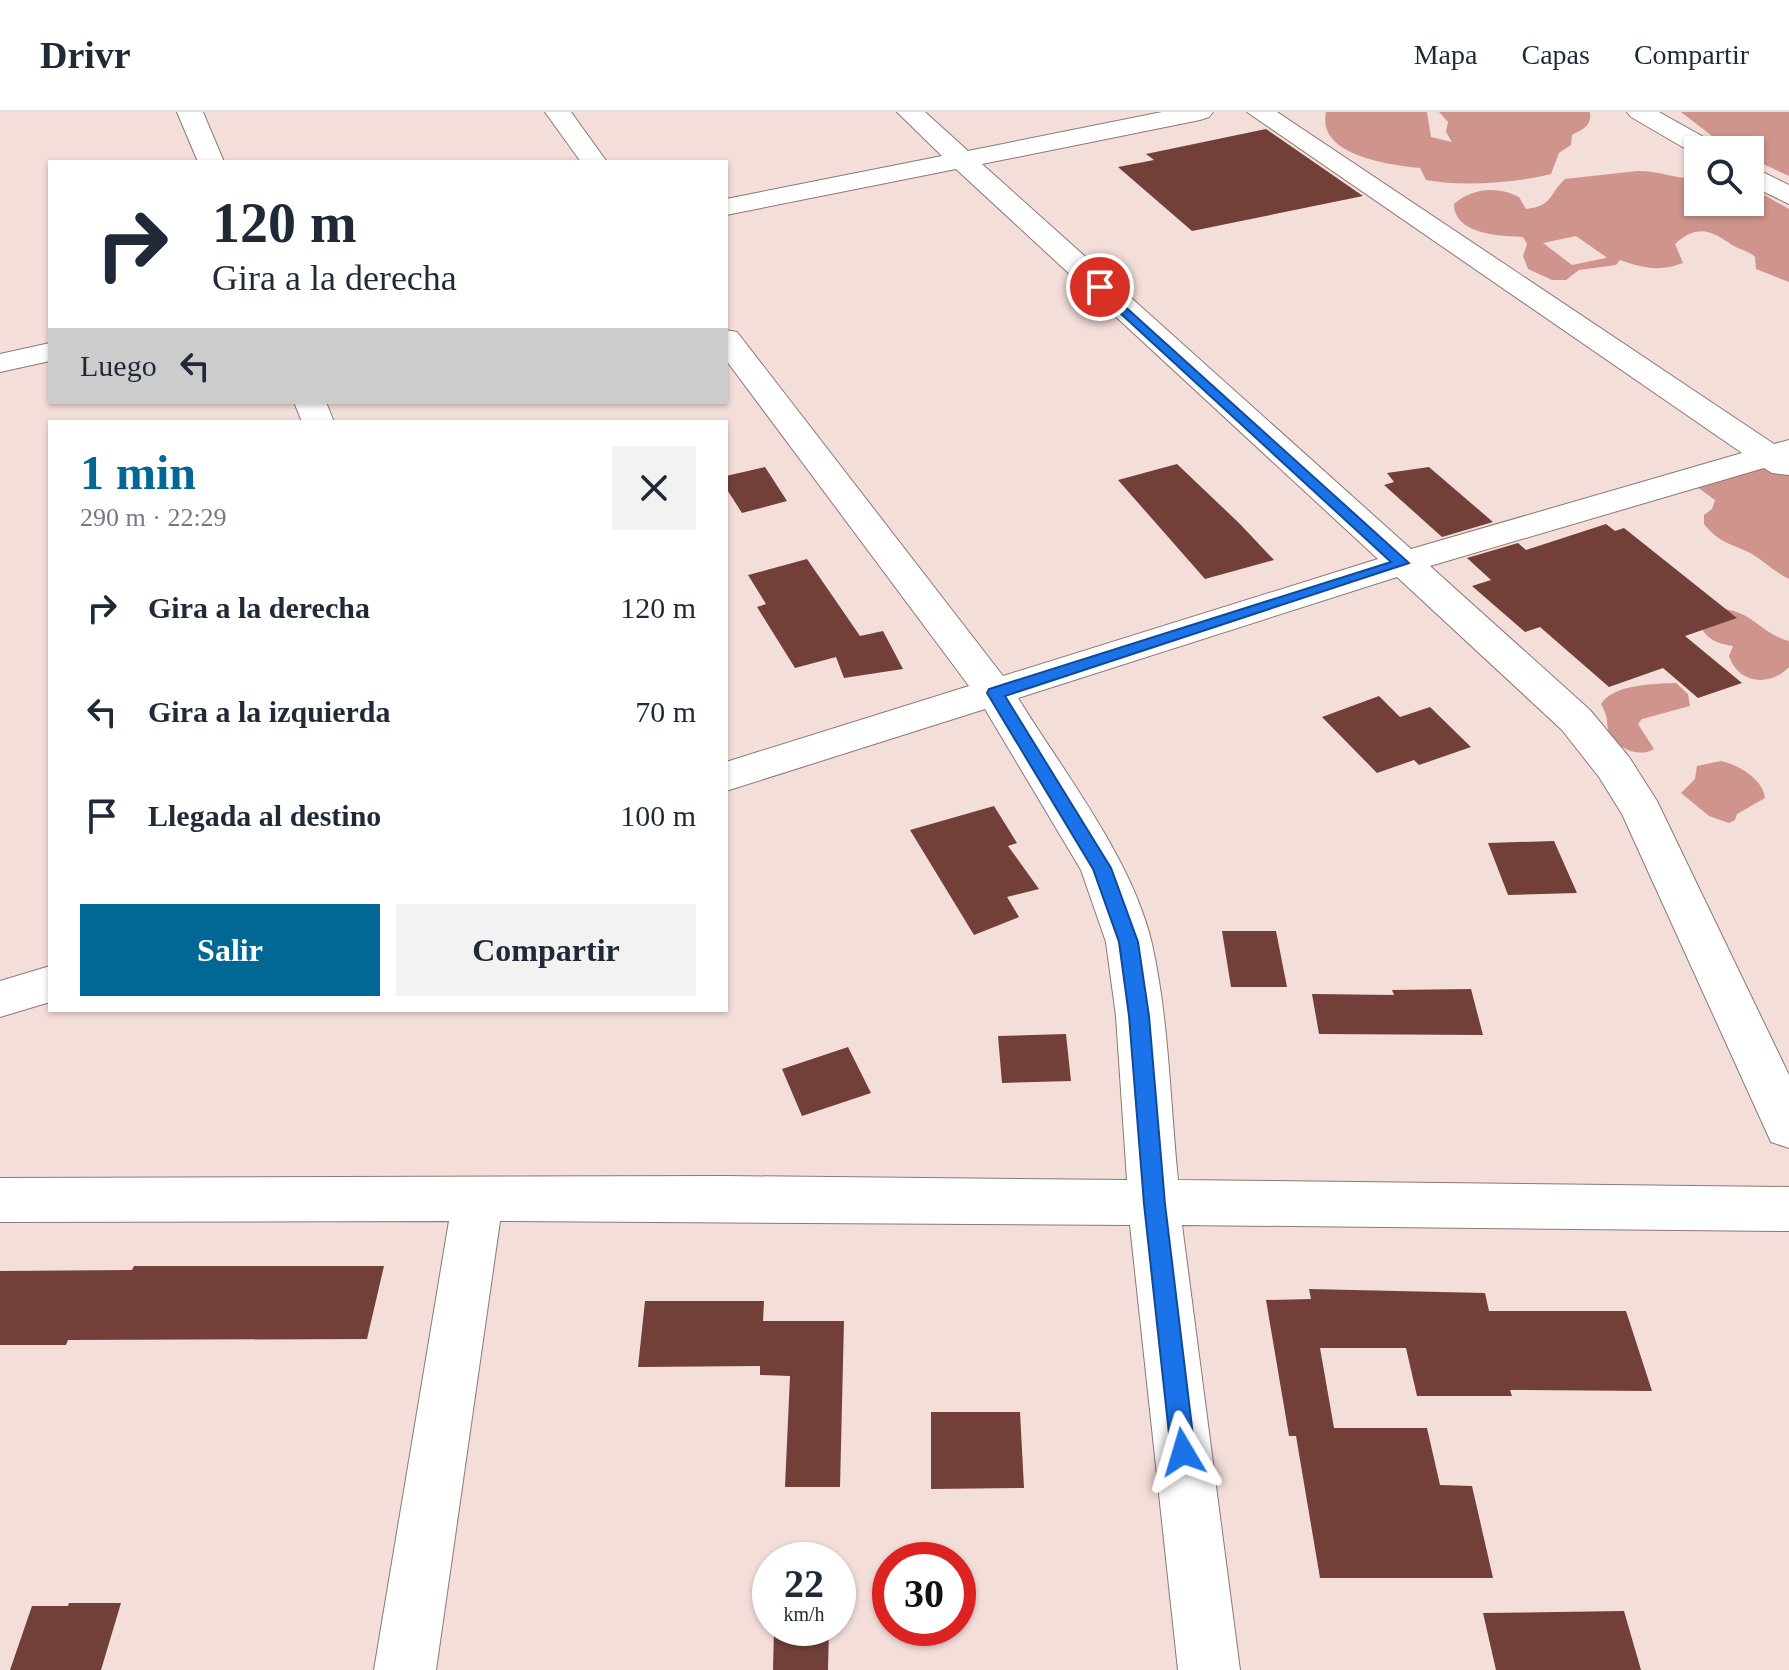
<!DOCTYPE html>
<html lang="es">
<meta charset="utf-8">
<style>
body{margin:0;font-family:Georgia,serif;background:#f2f2f3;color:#1f2937;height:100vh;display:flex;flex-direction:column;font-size:30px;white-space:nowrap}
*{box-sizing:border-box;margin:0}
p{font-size:26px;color:#747a83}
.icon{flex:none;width:44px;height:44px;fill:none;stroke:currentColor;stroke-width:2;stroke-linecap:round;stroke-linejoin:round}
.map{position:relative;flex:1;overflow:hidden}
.sheet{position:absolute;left:48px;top:308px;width:680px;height:592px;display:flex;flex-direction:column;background:#fff;border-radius:0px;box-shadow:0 2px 6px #0004}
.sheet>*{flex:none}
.banner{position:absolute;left:48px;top:48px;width:680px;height:244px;border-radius:0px;box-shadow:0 2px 6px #0004;background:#fff;color:#1f2937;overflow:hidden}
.controls{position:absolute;left:1684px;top:24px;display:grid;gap:16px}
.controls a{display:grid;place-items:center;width:80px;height:80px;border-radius:0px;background:#fff;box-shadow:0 2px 6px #0004;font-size:40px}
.speed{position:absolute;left:752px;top:1430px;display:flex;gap:16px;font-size:40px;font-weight:700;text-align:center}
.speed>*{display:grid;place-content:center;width:104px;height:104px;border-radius:50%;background:#fff;box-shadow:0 2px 6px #0004;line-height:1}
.speed small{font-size:20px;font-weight:400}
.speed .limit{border:12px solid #d22;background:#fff;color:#111}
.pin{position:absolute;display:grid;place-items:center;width:68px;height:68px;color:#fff;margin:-34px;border:4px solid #fff;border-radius:50%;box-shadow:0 2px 8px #0007}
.me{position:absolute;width:88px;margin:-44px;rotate:353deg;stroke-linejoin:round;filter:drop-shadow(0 0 6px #0008)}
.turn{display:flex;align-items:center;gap:28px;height:168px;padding:0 32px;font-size:36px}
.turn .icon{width:104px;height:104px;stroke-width:2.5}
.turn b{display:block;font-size:56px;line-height:68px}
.then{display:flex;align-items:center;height:76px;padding:0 32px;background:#0003;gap:16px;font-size:30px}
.round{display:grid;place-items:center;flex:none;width:84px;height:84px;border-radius:0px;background:#f2f2f3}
.overview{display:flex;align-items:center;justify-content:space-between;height:136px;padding:0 32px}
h1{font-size:48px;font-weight:700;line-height:60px;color:#016795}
.button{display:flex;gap:16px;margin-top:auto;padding:16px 32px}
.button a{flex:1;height:92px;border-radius:0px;background:#016795;color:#fff;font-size:32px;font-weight:700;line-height:92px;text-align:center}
.button a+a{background:#f2f2f3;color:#1f2937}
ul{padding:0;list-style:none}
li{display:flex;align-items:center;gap:24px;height:104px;padding:0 32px}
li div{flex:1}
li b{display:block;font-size:30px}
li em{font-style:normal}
header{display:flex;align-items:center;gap:48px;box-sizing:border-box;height:112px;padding:0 40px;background:#fff;border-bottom:2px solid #e0e1e3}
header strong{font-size:38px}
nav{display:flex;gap:44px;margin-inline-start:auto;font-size:28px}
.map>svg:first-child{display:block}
.forest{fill:#cf958d;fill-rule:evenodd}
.building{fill:#724039}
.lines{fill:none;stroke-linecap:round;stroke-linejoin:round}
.minor-casing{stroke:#8c7875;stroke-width:2}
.minor{fill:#fff;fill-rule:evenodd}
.route{fill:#1a73e8;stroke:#114b97;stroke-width:2}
</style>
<header>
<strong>Drivr</strong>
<nav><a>Mapa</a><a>Capas</a><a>Compartir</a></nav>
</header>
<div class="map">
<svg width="1789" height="1558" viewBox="0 0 1789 1558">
<rect width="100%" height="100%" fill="#f4deda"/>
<path class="forest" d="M1326 0H1427L1431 25 1452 30 1446 20 1448 10 1439 0H1590C1592 14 1583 17 1572 23L1571 33 1559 41 1551 62C1515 71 1463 75 1426 68L1420 56C1392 53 1316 44 1326 0Z
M1681 0H1789V64L1750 46V38L1726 35Z
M1637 59C1659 58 1677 68 1698 66V90H1750V75L1789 97V170L1756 157 1755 145C1748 138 1740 138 1732 133 1711 118 1697 112 1675 132L1683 151C1660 160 1642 156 1620 148L1616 153 1579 158 1566 168H1552L1528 157 1523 144 1527 132 1523 125C1502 124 1454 123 1454 92 1472 76 1498 74 1519 85L1526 97C1553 94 1549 82 1565 67ZM1576 124 1606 145V146L1572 153 1543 131Z
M1789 354V467C1775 460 1765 450 1752 442 1731 431 1720 432 1704 412V403L1712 397 1715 388 1693 372 1702 357Z
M1718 497C1752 497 1759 521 1789 529V555C1770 575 1738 572 1729 544L1733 534C1715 531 1706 527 1698 510Z
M1676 571 1688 582 1690 594 1642 607 1638 612 1654 637C1640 646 1617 637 1610 622 1605 611 1610 608 1601 592 1613 572 1654 572 1676 571Z
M1721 649C1739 653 1763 667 1765 686L1737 702 1735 708 1729 711 1709 704 1681 681 1695 667 1697 654Z"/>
<path class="building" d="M1266 17 1363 84 1192 119 1118 55 1154 48 1146 42Z
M1177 352 1240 412 1274 448 1205 467 1118 368Z
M765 355 787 389 742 401 726 376V364Z
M1429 355 1493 410 1442 425 1384 373 1394 370 1387 361Z
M1606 412 1615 419 1624 416 1737 506 1685 524 1742 571 1698 586 1663 556 1609 575 1540 515 1525 520 1472 474 1491 468 1467 446 1518 431 1526 438Z
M807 447 860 524 883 519 903 557 844 566 836 545 795 556 757 495 766 492 748 463Z
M1379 584 1400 605 1430 595 1471 635 1419 653 1414 648 1377 661 1322 605Z
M994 694 1017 731 1008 734 1039 777 1007 785 1019 805 974 823 910 718Z
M1554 729 1577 781 1508 783 1488 731Z
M1222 819H1276L1287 875H1231Z
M1471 877 1483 923 1319 922 1312 882 1394 883 1392 878Z
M1066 922 1071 969 1002 971 998 924Z
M848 935 871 981 802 1004 782 957Z
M134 1154H384L367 1227 68 1228 66 1233H0V1159L132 1158Z
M1309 1177 1485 1181 1489 1199H1626L1652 1279 1510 1278 1512 1284H1417L1406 1236H1320L1334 1316H1427L1440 1373 1472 1374 1493 1466H1320L1296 1324H1289L1266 1188 1311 1187Z
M645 1189H764L763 1209H844L840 1375H785L790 1264 760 1263V1254L638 1255Z
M931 1300H1020L1024 1376 931 1377Z
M69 1491H121L101 1558H10L32 1494H68Z
M1624 1499 1641 1558H1496L1483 1501Z
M774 1516H829L828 1558H773Z"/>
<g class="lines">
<defs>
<path id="minor" d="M177 0H203L224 50H198Z
M545 0H571L607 50H581Z
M897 0H925L968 39 1162 0H1213L1209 5 1200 8 982 52 1411 437 1742 341 1247 0H1277L1774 332 1789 328V363L1772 361 1764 356 1430 454 1590 598 1629 645 1657 689 1789 963V1036L1771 1030 1622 702 1599 665 1562 618 1397 465 1018 586C1063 659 1133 748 1152 832 1169 908 1170 990 1178 1068L1789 1075V1119L1182 1113 1240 1558H1178L1130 1113 500 1109 436 1558H374L449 1109 0 1110V1066L726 1064 1127 1068 1116 904 1106 830 1081 758 985 597 726 679V650L969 574 726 248V218L737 220 1003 564 1378 447 956 57 726 103V87L942 44Z
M1627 0H1659L1716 32 1720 38H1698V44L1631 5Z
M1750 54 1789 73V92L1750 73Z
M50 231V249L0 260V242Z
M294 290H326L334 310H302Z
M50 854V890L0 905V869Z"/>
</defs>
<use href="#minor" class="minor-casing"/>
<use href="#minor" class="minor"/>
</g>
<path class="route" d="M1100 172 1409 451 1005 584 1111 756 1138 830 1149 904 1165 1092 1195 1340 1192 1349 1183 1352 1175 1349 1171 1340 1144 1092 1129 904 1119 830 1093 757 987 581 989 577 1391 450 1095 178V173Z"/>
</svg>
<div class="controls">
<a><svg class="icon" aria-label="search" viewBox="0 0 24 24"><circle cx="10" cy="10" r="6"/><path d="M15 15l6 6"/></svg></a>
</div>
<div class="speed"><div>22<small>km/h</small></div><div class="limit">30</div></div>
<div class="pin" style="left:1100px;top:175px;background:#d93025"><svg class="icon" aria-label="arrive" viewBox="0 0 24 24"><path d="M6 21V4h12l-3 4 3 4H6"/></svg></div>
<svg class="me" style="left:1183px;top:1340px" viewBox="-20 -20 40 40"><path d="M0-17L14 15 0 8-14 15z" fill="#1a73e8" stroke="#fff" stroke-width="4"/></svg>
<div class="banner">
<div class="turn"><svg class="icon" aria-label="right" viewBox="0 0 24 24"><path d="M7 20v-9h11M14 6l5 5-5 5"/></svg><div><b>120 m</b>Gira a la derecha</div></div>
<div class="then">Luego<svg class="icon" aria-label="left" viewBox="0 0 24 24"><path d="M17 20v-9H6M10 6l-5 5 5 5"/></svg></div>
</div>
<section class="sheet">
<div class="overview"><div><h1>1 min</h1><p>290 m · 22:29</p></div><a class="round"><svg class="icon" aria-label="close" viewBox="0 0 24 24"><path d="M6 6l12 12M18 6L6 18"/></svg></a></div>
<ul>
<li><svg class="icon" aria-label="right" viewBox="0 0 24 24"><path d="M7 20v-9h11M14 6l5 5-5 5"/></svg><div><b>Gira a la derecha</b></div><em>120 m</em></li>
<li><svg class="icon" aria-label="left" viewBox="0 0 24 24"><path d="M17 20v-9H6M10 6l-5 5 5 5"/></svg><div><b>Gira a la izquierda</b></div><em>70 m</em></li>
<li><svg class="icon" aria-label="arrive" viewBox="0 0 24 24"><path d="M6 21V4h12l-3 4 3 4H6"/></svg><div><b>Llegada al destino</b></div><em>100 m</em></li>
</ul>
<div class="button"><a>Salir</a><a>Compartir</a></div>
</section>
</div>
